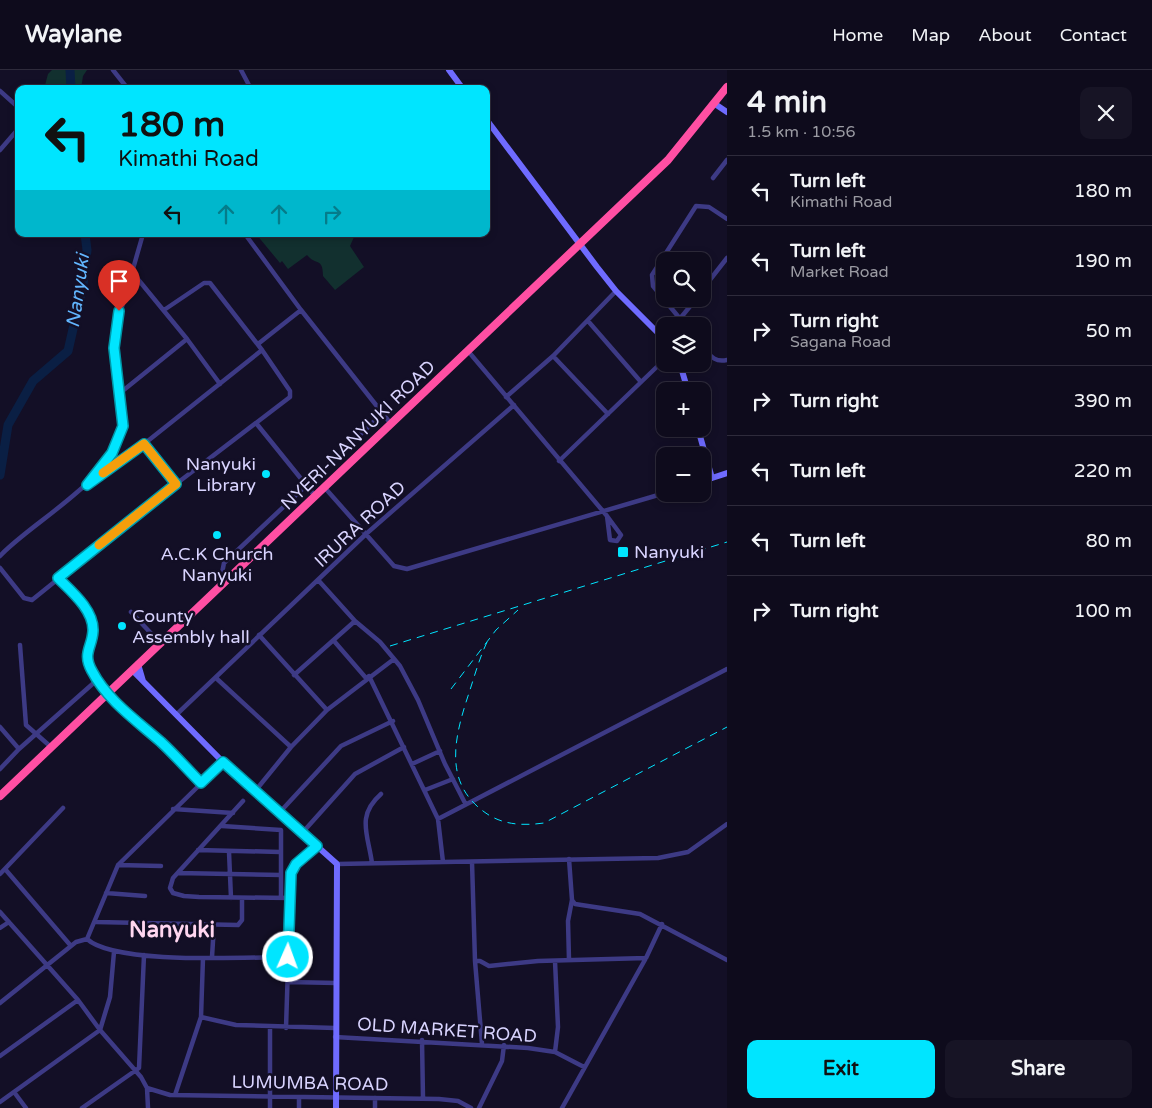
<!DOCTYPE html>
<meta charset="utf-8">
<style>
body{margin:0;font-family:"Varela Round",sans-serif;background:#171425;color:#f1f3f6;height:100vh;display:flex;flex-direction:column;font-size:19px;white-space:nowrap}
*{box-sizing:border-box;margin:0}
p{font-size:16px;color:#9b9ba3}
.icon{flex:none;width:28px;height:28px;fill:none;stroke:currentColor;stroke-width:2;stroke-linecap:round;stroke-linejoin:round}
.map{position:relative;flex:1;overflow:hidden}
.drawer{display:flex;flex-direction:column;background:#0e0b1c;width:425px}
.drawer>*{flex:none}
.guide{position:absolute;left:15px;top:15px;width:475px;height:152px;border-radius:10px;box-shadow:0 2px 8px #0003,0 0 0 1px #2e2b3b;background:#00e5ff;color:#111;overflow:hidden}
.buttons{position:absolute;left:656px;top:182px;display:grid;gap:10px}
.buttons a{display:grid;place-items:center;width:55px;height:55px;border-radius:10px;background:#0e0b1c;box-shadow:0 2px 8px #0003,0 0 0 1px #2e2b3b;font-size:25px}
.pin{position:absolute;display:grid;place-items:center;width:42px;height:42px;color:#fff;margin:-51px -21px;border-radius:50% 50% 50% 0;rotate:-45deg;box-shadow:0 0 5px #0007}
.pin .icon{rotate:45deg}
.me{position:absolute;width:55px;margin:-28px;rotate:2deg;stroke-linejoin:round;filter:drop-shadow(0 0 4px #0008)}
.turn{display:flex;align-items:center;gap:18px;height:105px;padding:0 20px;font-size:22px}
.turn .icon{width:65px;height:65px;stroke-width:2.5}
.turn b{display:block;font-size:35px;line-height:42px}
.lanes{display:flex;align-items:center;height:48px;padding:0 20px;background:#0003;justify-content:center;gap:25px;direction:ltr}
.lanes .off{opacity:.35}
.round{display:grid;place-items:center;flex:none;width:52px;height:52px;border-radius:10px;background:#171425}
.head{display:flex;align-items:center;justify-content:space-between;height:85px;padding:0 20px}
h1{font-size:30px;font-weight:700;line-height:38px}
.primary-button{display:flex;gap:10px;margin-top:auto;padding:10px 20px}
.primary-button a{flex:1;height:58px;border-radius:10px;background:#00e5ff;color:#111;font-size:20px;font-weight:700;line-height:58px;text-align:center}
.primary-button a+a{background:#171425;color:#f1f3f6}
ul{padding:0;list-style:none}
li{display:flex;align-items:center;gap:15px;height:70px;padding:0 20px;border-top:1px solid #2e2b3b}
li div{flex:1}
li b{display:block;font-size:19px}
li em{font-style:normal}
header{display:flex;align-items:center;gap:30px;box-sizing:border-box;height:70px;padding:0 25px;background:#0e0b1c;border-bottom:1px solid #2e2b3b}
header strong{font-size:24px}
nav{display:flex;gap:28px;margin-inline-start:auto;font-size:18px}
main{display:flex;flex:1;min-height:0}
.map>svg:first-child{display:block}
.green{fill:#12302f}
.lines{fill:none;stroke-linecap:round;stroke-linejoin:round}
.river{stroke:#0a1f44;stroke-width:9}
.street{stroke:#3d3a85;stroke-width:4.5}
.secondary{stroke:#6f6bff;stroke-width:6}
.highway{stroke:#ff4fa3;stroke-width:8}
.rail{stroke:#00e5ff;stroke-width:1;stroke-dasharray:8 6;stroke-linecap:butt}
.route-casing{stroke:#0095a6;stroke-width:12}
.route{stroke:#00e5ff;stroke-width:9}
.slow{stroke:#f59e0b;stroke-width:9}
.poi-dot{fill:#00e5ff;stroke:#130f26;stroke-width:2}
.labels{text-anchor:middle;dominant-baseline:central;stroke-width:5;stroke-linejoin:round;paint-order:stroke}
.street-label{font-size:18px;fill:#d9d4ff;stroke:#130f26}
.poi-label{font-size:18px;fill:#d9d4ff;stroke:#130f26;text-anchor:start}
.water-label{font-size:19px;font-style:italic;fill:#62b6ff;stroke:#130f26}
.district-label{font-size:22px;font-weight:bold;fill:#ffd6f0;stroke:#130f26}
</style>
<header>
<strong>Waylane</strong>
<nav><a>Home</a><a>Map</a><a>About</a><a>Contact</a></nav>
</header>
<main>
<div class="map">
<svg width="727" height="1038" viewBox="0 0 727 1038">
<rect width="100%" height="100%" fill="#130f26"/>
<path class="green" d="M52 0H87L83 6 81 19H44L48 4Z
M256 164H352L354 167 350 176 364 197 335 220 323 206C323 187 316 196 307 185L288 199 282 191 280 193Z"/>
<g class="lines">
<path class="river" d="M70 0 71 19
M0 405 8 355 33 311 68 281 83 215 87 180 85 164"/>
<path class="street" d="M113 0 128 19
M241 0 251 19
M0 21 19 38
M0 80 19 58
M713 108 727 90
M245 164 301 240 391 354
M132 202 187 269 220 314
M702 220 727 188
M588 251 641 312
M674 256 696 229
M686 256 653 216 652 205 696 136 709 137 727 149
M258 274 301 240
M702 276C710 285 714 293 727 290
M468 281 607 446 621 465 617 471 610 470 607 446
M553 286 608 344
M120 323 187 269
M506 327 553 286 616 221
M256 353 315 426
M144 374 176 414
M559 391 665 289
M702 411 712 408
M91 412 144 374 262 280
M325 418 394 496 407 499 665 423
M0 486C31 452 123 404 124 352 124 323 112 294 114 265L143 164
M0 498 24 528 32 530 176 414 290 327V321L262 280 210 213H204L164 240
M58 508 82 534 88 546 93 561 87 586 97 610 117 632 163 674 201 713
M228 509 222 503 224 493 383 343
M131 542 160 573
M355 551 380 572 400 596 418 630 445 694 465 733
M259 565 327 640
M334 571 366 608
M20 575 26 655 51 677
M294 605 355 551 319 511
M369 606 438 749 443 792
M216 608 291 677
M176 645 366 464 514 335
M0 657 19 679
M412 694 440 681
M0 699 19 679 97 610
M256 720 291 677 327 640 394 589
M425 720 453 709
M243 731 173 808 170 818 173 823 184 826 199 827 290 828
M173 739 233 743
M280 742 341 676 393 651
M438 749 727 599
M222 756 281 760V828
M303 762 355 704 404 677
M198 780 280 782
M229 782 231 828
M569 789 572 830 575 834 640 844 727 890
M472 792 475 891 482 974
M372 793C368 764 356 746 381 724
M337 794 658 788 688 782 727 754
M118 795 161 796
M5 799 71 876
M178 803 281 805
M0 804 63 738
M106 823 145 826
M0 842 78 930 100 960 141 1007 147 1018 148 1038
M96 852 238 855 242 850V829
M0 858 9 852
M87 869C115 895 247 887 289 887
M212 887 214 855
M569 890 568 851 572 830
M475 891H480L489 896 538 891 646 888
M555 891 558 957 555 982
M289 912 336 913
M0 933 76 872 87 869 118 795 223 692
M201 947 236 955 335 958
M286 958 291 803 296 794 317 776
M335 967 528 978 555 982 584 997
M422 970 423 1028
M0 986 78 930
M147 1018 170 1025 439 1029 458 1031 471 1038
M14 1022 26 1038
M175 1025 201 947 203 888
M0 1032 100 960 110 927 114 882
M82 1038 139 998 144 885
M270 1038V957
M299 1038V1027
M375 1038V1028
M479 1038 502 991 504 975
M562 1038 646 888 662 854"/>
<path class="secondary" d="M449 0 463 19
M715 34 727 42
M486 49 597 197 616 221 665 270
M680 294 688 321
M698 359 712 408 727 403
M138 594 143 611
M132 600 223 692 337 794 336 1038"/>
<path class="highway" d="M0 726 668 90 727 17"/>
<path class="rail" d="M487 572C479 589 474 608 468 626 455 666 443 711 483 741 501 755 522 756 544 753L727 657
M390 576 727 472
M451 619 496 560 518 540"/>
</g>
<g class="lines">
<defs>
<path id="route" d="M119 241 114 278 123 356 112 383 87 415 144 374 176 414 58 508C71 521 94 540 93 561 92 578 82 583 92 601 107 630 137 651 161 672 175 685 188 700 201 713L223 692 317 776 296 794 291 803 288 887"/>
</defs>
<use href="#route" class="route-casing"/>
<use href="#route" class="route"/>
<path class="slow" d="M99 475 176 414 144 374 103 403"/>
</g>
<g class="poi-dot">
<circle cx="266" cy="404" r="5"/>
<circle cx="217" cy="465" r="5"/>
<rect x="617" y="476" width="12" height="12" rx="2.5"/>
<circle cx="122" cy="556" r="5"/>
</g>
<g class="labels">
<g class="street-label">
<text transform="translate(358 365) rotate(-44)">NYERI-NANYUKI ROAD</text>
<text transform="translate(360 454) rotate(-43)">IRURA ROAD</text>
<text transform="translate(447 960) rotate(4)">OLD MARKET ROAD</text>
<text transform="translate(310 1013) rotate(1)">LUMUMBA ROAD</text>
</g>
<g class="poi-label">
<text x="256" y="394" text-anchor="end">Nanyuki<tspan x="256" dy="21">Library</tspan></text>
<text x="634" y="482">Nanyuki</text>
<text x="217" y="484" text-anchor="middle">A.C.K Church<tspan x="217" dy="21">Nanyuki</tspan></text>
<text x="132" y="546">County<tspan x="132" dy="21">Assembly hall</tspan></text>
</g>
<g class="water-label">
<text transform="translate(78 221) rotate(-82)">Nanyuki</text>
</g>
<g class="district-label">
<text x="172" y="860">Nanyuki</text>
</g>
</g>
</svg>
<div class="buttons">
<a><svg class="icon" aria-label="search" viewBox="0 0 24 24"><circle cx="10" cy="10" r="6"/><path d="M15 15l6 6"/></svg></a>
<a><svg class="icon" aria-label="layers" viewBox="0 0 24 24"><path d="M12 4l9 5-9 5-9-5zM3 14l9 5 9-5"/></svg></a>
<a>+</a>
<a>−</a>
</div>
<div class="pin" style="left:119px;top:241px;background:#d93025"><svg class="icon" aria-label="arrive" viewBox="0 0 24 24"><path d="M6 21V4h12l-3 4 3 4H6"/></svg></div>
<svg class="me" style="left:288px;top:887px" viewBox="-20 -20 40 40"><circle r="17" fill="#00e5ff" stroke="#fff" stroke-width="3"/><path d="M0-11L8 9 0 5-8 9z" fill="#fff"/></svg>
<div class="guide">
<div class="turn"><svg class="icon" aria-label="left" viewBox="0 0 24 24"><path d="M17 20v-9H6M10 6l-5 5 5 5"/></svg><div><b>180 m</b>Kimathi Road</div></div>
<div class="lanes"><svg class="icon" aria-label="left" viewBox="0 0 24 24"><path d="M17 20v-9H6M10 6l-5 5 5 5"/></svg><svg class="icon off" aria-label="ahead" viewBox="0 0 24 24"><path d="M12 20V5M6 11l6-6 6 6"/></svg><svg class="icon off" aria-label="ahead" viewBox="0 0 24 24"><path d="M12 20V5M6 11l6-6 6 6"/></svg><svg class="icon off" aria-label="right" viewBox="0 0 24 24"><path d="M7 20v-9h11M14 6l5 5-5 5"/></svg></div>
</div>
</div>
<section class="drawer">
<div class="head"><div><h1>4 min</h1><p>1.5 km · 10:56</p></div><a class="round"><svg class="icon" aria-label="close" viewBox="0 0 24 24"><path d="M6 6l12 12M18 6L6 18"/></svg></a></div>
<ul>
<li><svg class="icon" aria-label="left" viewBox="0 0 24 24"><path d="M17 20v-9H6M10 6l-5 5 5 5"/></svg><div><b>Turn left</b><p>Kimathi Road</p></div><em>180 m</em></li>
<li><svg class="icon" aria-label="left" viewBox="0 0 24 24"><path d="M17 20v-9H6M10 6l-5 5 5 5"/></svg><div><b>Turn left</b><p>Market Road</p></div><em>190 m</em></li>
<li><svg class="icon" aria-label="right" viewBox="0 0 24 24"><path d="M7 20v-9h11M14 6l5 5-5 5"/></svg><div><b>Turn right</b><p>Sagana Road</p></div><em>50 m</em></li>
<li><svg class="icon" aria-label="right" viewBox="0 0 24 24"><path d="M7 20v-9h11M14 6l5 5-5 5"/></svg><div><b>Turn right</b></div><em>390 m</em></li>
<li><svg class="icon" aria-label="left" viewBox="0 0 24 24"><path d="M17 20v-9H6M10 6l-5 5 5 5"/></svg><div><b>Turn left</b></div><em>220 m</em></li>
<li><svg class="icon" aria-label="left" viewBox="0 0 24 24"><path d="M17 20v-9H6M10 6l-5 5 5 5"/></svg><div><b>Turn left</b></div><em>80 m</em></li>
<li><svg class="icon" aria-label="right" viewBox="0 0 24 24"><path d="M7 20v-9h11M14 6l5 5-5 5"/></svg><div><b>Turn right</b></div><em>100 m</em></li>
</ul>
<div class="primary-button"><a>Exit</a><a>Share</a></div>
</section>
</main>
